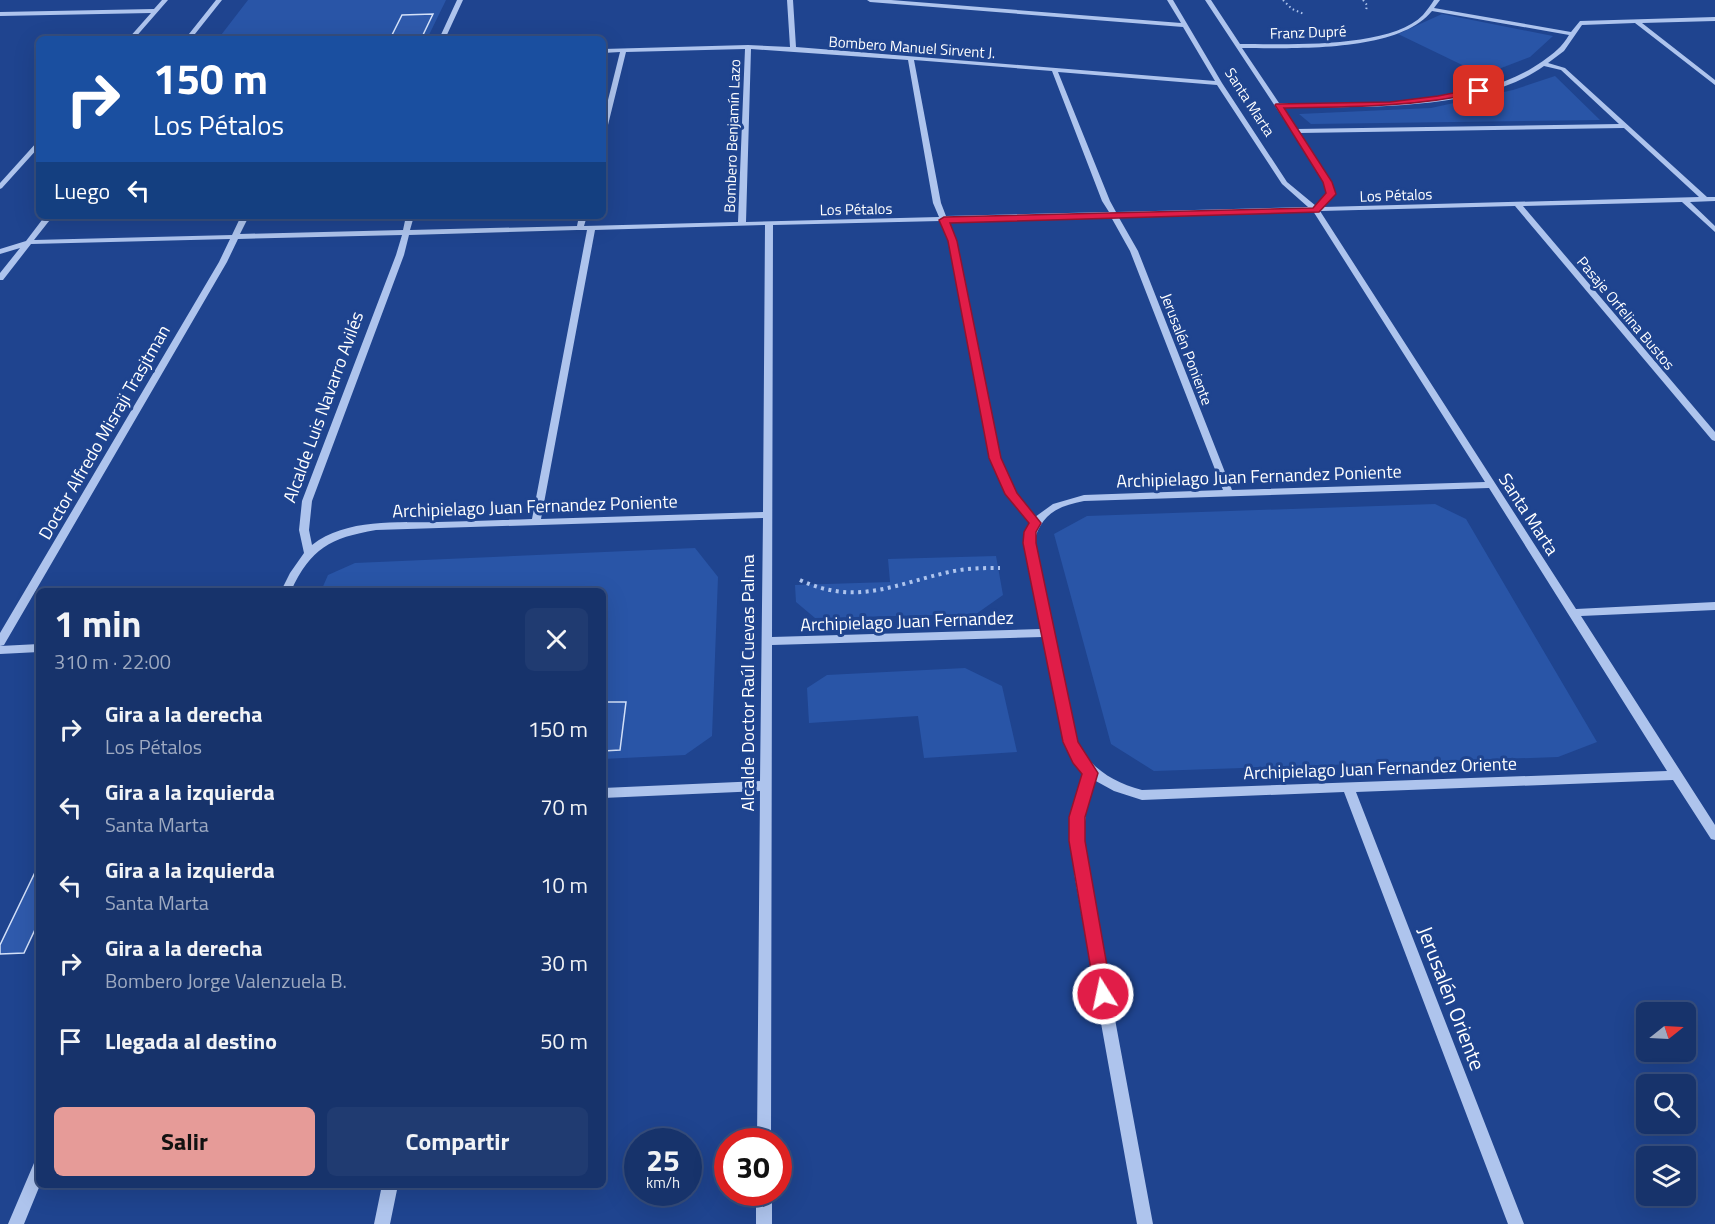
<!DOCTYPE html>
<html lang="es">
<meta charset="utf-8">
<style>
body{margin:0;font-family:"Titillium Web",sans-serif;background:#203b71;color:#f1f3f6;height:100vh;display:flex;flex-direction:column;font-size:22px;white-space:nowrap}
*{box-sizing:border-box;margin:0}
p{font-size:20px;color:#9eaac1}
.icon{flex:none;width:33px;height:33px;fill:none;stroke:currentColor;stroke-width:2;stroke-linecap:round;stroke-linejoin:round}
.map{position:relative;flex:1;overflow:hidden}
.drawer{position:absolute;left:36px;top:588px;width:570px;height:600px;display:flex;flex-direction:column;background:#17336b;border-radius:9px;box-shadow:0 6px 24px #0002,0 0 0 2px #364e7e}
.drawer>*{flex:none}
.banner{position:absolute;left:36px;top:36px;width:570px;height:183px;border-radius:9px;box-shadow:0 6px 24px #0002,0 0 0 2px #364e7e;background:#1a4fa0;color:#fff;overflow:hidden}
.needle{width:39px;rotate:72deg}
.controls{position:absolute;left:1636px;top:1002px;display:grid;gap:12px}
.controls a{display:grid;place-items:center;width:60px;height:60px;border-radius:9px;background:#17336b;box-shadow:0 6px 24px #0002,0 0 0 2px #364e7e;font-size:30px}
.speed{position:absolute;left:624px;top:1128px;display:flex;gap:12px;font-size:30px;font-weight:700;text-align:center}
.speed>*{display:grid;place-content:center;width:78px;height:78px;border-radius:50%;background:#17336b;box-shadow:0 6px 24px #0002,0 0 0 2px #364e7e;line-height:1}
.speed small{font-size:15px;font-weight:400}
.speed .limit{border:9px solid #d22;background:#fff;color:#111}
.pin{position:absolute;display:grid;place-items:center;width:51px;height:51px;color:#fff;margin:-26px;border-radius:12px;box-shadow:0 3px 9px #0006}
.me{position:absolute;width:66px;margin:-33px;rotate:350deg;stroke-linejoin:round;filter:drop-shadow(0 0 4px #0008)}
.turn{display:flex;align-items:center;gap:21px;height:126px;padding:0 18px;font-size:27px}
.turn .icon{width:78px;height:78px;stroke-width:2.5}
.turn b{display:block;font-size:42px;line-height:51px}
.then{display:flex;align-items:center;height:57px;padding:0 18px;background:#0003;gap:12px;font-size:22px}
.round{display:grid;place-items:center;flex:none;width:63px;height:63px;border-radius:9px;background:#203b71}
.overview{display:flex;align-items:center;justify-content:space-between;height:102px;padding:0 18px}
h1{font-size:36px;font-weight:700;line-height:45px}
.primary-button{display:flex;gap:12px;margin-top:auto;padding:12px 18px}
.primary-button a{flex:1;height:69px;border-radius:9px;background:#e69b98;color:#111;font-size:24px;font-weight:700;line-height:69px;text-align:center}
.primary-button a+a{background:#203b71;color:#f1f3f6}
ul{padding:0;list-style:none}
li{display:flex;align-items:center;gap:18px;height:78px;padding:0 18px}
li div{flex:1}
li b{display:block;font-size:22px}
li em{font-style:normal}
.map>svg:first-child{display:block}
.green{fill:#2955a7}
.building{fill:#2f5aac;stroke:#d4e1f9;stroke-width:1.5}
.lines{fill:none;stroke-linecap:round;stroke-linejoin:round}
.path-far1{stroke:#aec4ed;stroke-width:2;stroke-dasharray:1.5 3;stroke-linecap:butt}
.path{stroke:#aec4ed;stroke-width:4;stroke-dasharray:3 4.5;stroke-linecap:butt}
.minor{fill:#aec4ed;fill-rule:evenodd}
.route{fill:#e11d48;stroke:#92132f;stroke-width:1.5}
.labels{text-anchor:middle;dominant-baseline:central;stroke-width:6;stroke-linejoin:round;paint-order:stroke}
.far-street-label{font-size:15px;fill:#fff;stroke:#1f448f}
.street-label{font-size:18px;fill:#fff;stroke:#1f448f}
.near-street-label{font-size:21px;fill:#fff;stroke:#1f448f}
</style>
<div class="map">
<svg width="1715" height="1224" viewBox="0 0 1715 1224">
<rect width="100%" height="100%" fill="#1f448f"/>
<path class="green" d="M248 0H446L427 39H218Z
M1442 14 1553 36 1530 57 1483 75 1398 34Z
M1555 76 1600 120 1311 124 1299 114 1431 108 1513 90Z
M1435 504 1466 519 1597 742 1558 757 1154 771 1111 744 1054 534 1087 516Z
M695 548 718 577 712 736 685 755 603 759V591H321L328 575 355 563Z
M996 556 1003 595 976 614 815 618 796 602 795 585 890 582 888 559Z
M965 668 1002 686 1017 752 924 758 918 716 809 723 807 688 827 675Z"/>
<path class="building" d="M433 14 421 39H390L402 15Z
M603 702H626L620 750 603 751Z
M39 864V921L24 953 0 954V945Z"/>
<g class="lines">
<path class="path-far1" d="M1283 0 1292 9 1304 14
M1363 0 1367 5 1366 11"/>
<path class="path" d="M800 580C858 607 896 583 954 571 969 568 985 568 1000 568"/>
<path class="minor" d="M162 0H168L134 39H128L151 13 0 16V12L154 9Z
M216 0H222L191 39H185Z
M457 0H463L445 39H439Z
M787 0H793L796 47 1215 81 1183 27 870 2 867 0H891L1181 23 1167 0H1173L1222 83 1287 182 1316 206 1327 193 1325 182 1205 0H1211L1240 44C1286 44 1390 49 1423 15 1427 10 1431 5 1434 0H1440L1434 8 1571 32 1580 21 1715 17V21L1642 23 1715 80V85L1635 23 1582 25 1564 51 1548 63 1565 68 1707 197H1715V201L1690 202 1715 226V232L1682 202 1523 206 1715 432V441L1712 440 1515 206 1320 211 1576 609 1715 602V610L1581 616 1715 825V840L1711 839 1673 780 1356 792 1524 1224H1508L1344 792 1142 800 1114 791 1094 780C1084 807 1083 834 1086 863L1153 1224H1137L1075 878C1071 841 1071 807 1085 772L1072 756 1064 742 1043 637 772 645 771 1142H757L760 791 603 798V788L760 781 763 518 376 530C330 538 311 548 291 591H281L290 573 304 553 299 530 302 501 396 255 402 235 238 239 227 262 4 645 0 646V633L219 262 230 239 31 244 3 280H0V273L20 248 0 254V249L26 241 45 216H53L34 240 232 235 241 216H249L240 234 403 230 406 216H414L410 230 577 226 579 216H587L584 226 738 222 745 49 626 52 606 133 603 135V120L620 52 603 53V49L748 45 790 47ZM1432 11 1569 35C1562 47 1554 53 1543 61 1474 110 1360 103 1279 103L1242 48C1293 48 1398 53 1432 11ZM751 49 908 60 933 203 939 217 746 222ZM914 60 1052 71 1102 201 1109 212 946 216 941 203ZM1544 66 1561 70 1619 124 1296 129 1282 107C1358 107 1480 112 1544 66ZM1058 72 1217 85 1282 184 1308 207 1116 212 1110 201ZM1624 128 1699 197 1323 207 1335 193 1331 182 1299 133ZM1313 211 1485 482 1232 490 1138 251 1118 216ZM1111 217 1130 251 1223 490 1084 495 1053 504 1035 517 1015 493 1000 458 956 241 948 221ZM940 221 948 241 990 458 1006 494 1030 524 1024 543 1041 629 772 637 773 225ZM765 225 763 512 541 519 595 230ZM577 230H587L532 519C501 520 470 521 438 522 398 523 346 518 312 545L309 530 312 501 404 255 409 235ZM1489 488 1667 771 1142 790C1112 782 1091 768 1076 742L1034 543C1040 515 1057 506 1084 501Z
M39 141V147L2 188 0 189V183L37 142Z
M39 644V652L0 654V646Z
M39 1160 40 1185 24 1224H8L34 1163Z
M382 1185H398L390 1224H374Z
M756 1192H772V1224H756Z"/>
</g>
<path class="route" d="M1479 88 1483 91 1482 92C1416 107 1351 107 1284 108L1332 182 1336 194 1319 212 950 223 957 241 1001 458 1017 493 1041 523 1036 532V543L1078 742 1098 773 1085 817V841L1112 994 1109 999 1103 1002 1096 999 1069 841V817L1082 774 1073 763 1063 742 1023 543 1024 532 1029 523 1005 494 989 458 948 241 939 220 944 217 1313 208 1326 193 1323 182 1275 105 1276 104 1390 102 1438 96Z"/>
<g class="labels">
<g class="far-street-label">
<text transform="translate(1308 32) rotate(-2)">Franz Dupré</text>
<text transform="translate(912 47) rotate(4)">Bombero Manuel Sirvent J.</text>
<text transform="translate(1250 102) rotate(57)">Santa Marta</text>
<text transform="translate(732 136) rotate(-88)">Bombero Benjamín Lazo</text>
<text transform="translate(1396 195) rotate(-2)">Los Pétalos</text>
<text transform="translate(856 209) rotate(-1)">Los Pétalos</text>
<text transform="translate(1626 313) rotate(50)">Pasaje Orfelina Bustos</text>
<text transform="translate(1187 349) rotate(69)">Jerusalén Poniente</text>
</g>
<g class="street-label">
<text transform="translate(323 407) rotate(-70)">Alcalde Luis Navarro Avilés</text>
<text transform="translate(104 432) rotate(-60)">Doctor Alfredo Misraji Trasjtman</text>
<text transform="translate(1259 476) rotate(-2)">Archipielago Juan Fernandez Poniente</text>
<text transform="translate(535 506) rotate(-2)">Archipielago Juan Fernandez Poniente</text>
<text transform="translate(1529 514) rotate(57)">Santa Marta</text>
<text transform="translate(907 621) rotate(-2)">Archipielago Juan Fernandez</text>
<text transform="translate(747 683) rotate(-90)">Alcalde Doctor Raúl Cuevas Palma</text>
<text transform="translate(1380 768) rotate(-2)">Archipielago Juan Fernandez Oriente</text>
</g>
<g class="near-street-label">
<text transform="translate(1452 998) rotate(69)">Jerusalén Oriente</text>
</g>
</g>
</svg>
<div class="controls">
<a><svg class="needle" viewBox="-14 -14 28 28"><path d="M0-13l5 13h-10z" fill="#e53935"/><path d="M0 13l5-13h-10z" fill="#9eaac1"/></svg></a>
<a><svg class="icon" aria-label="search" viewBox="0 0 24 24"><circle cx="10" cy="10" r="6"/><path d="M15 15l6 6"/></svg></a>
<a><svg class="icon" aria-label="layers" viewBox="0 0 24 24"><path d="M12 4l9 5-9 5-9-5zM3 14l9 5 9-5"/></svg></a>
</div>
<div class="speed"><div>25<small>km/h</small></div><div class="limit">30</div></div>
<div class="pin" style="left:1479px;top:91px;background:#d93025"><svg class="icon" aria-label="arrive" viewBox="0 0 24 24"><path d="M6 21V4h12l-3 4 3 4H6"/></svg></div>
<svg class="me" style="left:1103px;top:994px" viewBox="-20 -20 40 40"><circle r="17" fill="#e11d48" stroke="#fff" stroke-width="3"/><path d="M0-11L8 9 0 5-8 9z" fill="#fff"/></svg>
<div class="banner">
<div class="turn"><svg class="icon" aria-label="right" viewBox="0 0 24 24"><path d="M7 20v-9h11M14 6l5 5-5 5"/></svg><div><b>150 m</b>Los Pétalos</div></div>
<div class="then">Luego<svg class="icon" aria-label="left" viewBox="0 0 24 24"><path d="M17 20v-9H6M10 6l-5 5 5 5"/></svg></div>
</div>
<section class="drawer">
<div class="overview"><div><h1>1 min</h1><p>310 m · 22:00</p></div><a class="round"><svg class="icon" aria-label="close" viewBox="0 0 24 24"><path d="M6 6l12 12M18 6L6 18"/></svg></a></div>
<ul>
<li><svg class="icon" aria-label="right" viewBox="0 0 24 24"><path d="M7 20v-9h11M14 6l5 5-5 5"/></svg><div><b>Gira a la derecha</b><p>Los Pétalos</p></div><em>150 m</em></li>
<li><svg class="icon" aria-label="left" viewBox="0 0 24 24"><path d="M17 20v-9H6M10 6l-5 5 5 5"/></svg><div><b>Gira a la izquierda</b><p>Santa Marta</p></div><em>70 m</em></li>
<li><svg class="icon" aria-label="left" viewBox="0 0 24 24"><path d="M17 20v-9H6M10 6l-5 5 5 5"/></svg><div><b>Gira a la izquierda</b><p>Santa Marta</p></div><em>10 m</em></li>
<li><svg class="icon" aria-label="right" viewBox="0 0 24 24"><path d="M7 20v-9h11M14 6l5 5-5 5"/></svg><div><b>Gira a la derecha</b><p>Bombero Jorge Valenzuela B.</p></div><em>30 m</em></li>
<li><svg class="icon" aria-label="arrive" viewBox="0 0 24 24"><path d="M6 21V4h12l-3 4 3 4H6"/></svg><div><b>Llegada al destino</b></div><em>50 m</em></li>
</ul>
<div class="primary-button"><a>Salir</a><a>Compartir</a></div>
</section>
</div>
